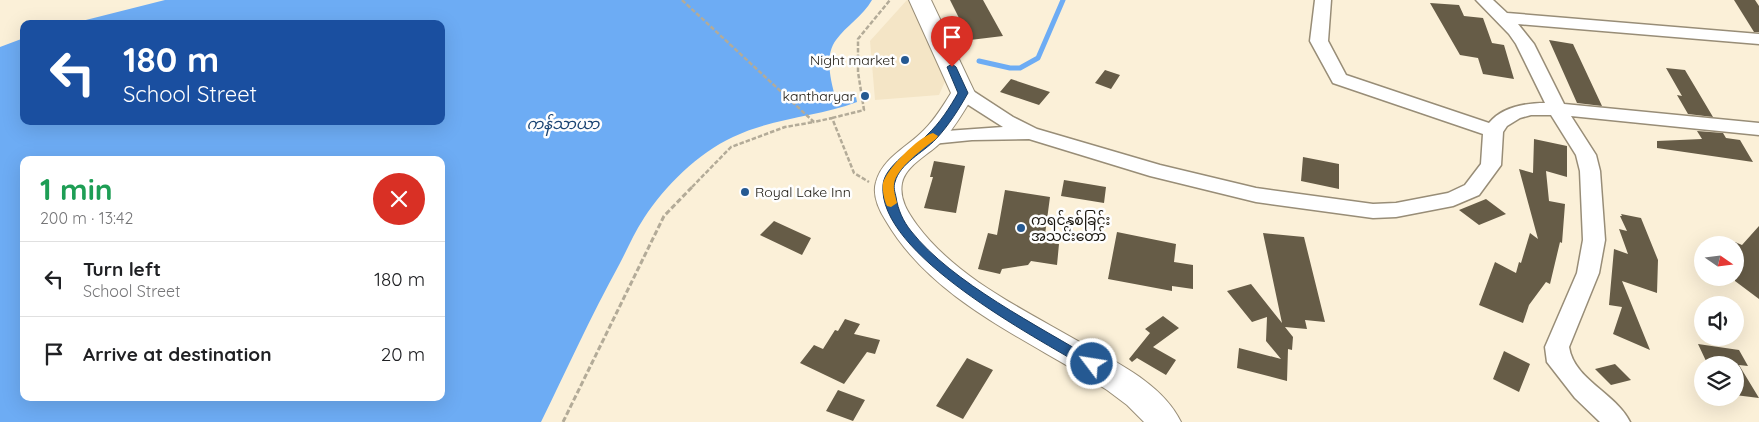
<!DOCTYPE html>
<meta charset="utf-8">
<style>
body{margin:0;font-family:Quicksand,"Noto Sans Myanmar",sans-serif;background:#f2f2f2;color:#202124;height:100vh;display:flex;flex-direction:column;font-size:19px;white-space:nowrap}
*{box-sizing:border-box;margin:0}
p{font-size:16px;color:#757577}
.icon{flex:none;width:28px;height:28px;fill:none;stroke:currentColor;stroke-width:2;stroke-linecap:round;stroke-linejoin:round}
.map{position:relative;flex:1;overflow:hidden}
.side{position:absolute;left:20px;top:156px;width:425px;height:245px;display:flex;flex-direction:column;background:#fff;border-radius:10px;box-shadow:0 5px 20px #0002}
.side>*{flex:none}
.guide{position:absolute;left:20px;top:20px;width:425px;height:105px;border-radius:10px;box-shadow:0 5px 20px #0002;background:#1a4fa0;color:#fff;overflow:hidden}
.needle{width:32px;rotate:104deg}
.tools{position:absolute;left:1694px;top:236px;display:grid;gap:10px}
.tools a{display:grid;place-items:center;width:50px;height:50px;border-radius:50%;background:#fff;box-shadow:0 5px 20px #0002;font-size:25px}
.pin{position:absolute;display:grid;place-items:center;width:42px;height:42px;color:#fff;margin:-51px -21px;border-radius:50% 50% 50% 0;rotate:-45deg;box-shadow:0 0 5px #0007}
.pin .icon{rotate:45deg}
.me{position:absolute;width:55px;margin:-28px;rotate:301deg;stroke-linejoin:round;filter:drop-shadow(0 0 4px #0008)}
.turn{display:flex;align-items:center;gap:18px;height:105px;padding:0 20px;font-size:22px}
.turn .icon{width:65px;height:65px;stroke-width:2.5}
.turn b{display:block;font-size:35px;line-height:42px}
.round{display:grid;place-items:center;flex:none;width:52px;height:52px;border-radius:26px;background:#f2f2f2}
.summary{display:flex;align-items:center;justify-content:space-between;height:85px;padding:0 20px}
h1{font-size:30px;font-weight:700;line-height:38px;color:#1e9e55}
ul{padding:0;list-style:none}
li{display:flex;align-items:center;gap:15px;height:75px;padding:0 20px;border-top:1px solid #e0e0e0}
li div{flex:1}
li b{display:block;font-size:19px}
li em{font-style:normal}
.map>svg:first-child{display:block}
.built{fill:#f4e5c6}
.water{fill:#6dacf4;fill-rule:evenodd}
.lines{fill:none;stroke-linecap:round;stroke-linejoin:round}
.stream{stroke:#6dacf4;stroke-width:5}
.building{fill:#665c47}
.street-casing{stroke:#988d77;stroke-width:3}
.secondary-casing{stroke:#988d77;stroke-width:2}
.path-far1{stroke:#b3ab98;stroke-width:2.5;stroke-dasharray:4.5 2;stroke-linecap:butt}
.path{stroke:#b3ab98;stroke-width:3;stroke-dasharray:5.5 2.5;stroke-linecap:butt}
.street{fill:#fff;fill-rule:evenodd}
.secondary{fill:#fff;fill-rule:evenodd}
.route{fill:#255992;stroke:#183a5f}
.slow{fill:#f59e0b}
.poi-dot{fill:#255992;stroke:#fefefe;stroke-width:2}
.labels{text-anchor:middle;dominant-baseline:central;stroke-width:5;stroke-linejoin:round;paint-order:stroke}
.poi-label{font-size:14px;fill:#19150d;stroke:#fefefe;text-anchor:end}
.water-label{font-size:15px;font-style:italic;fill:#1a4473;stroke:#fefefe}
</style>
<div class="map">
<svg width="1759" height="422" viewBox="0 0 1759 422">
<rect width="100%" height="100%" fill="#fbf0d8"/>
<path class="built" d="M907 0H910L946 79 939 95 875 100 870 41Z"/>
<path class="water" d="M165 0H872C863 16 846 26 836 40 824 56 831 80 835 97H856L857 102C817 117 772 118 733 137 698 153 665 186 644 218 634 233 627 250 619 265 591 316 567 369 541 422H0V47L24 38V121H441V24H70ZM24 160H441V398H24Z"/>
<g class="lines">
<path class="stream" d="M979 61 1010 68H1020L1038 58 1063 0"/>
</g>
<path class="building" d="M950 0H983L1003 36 970 40Z
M1734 0H1755L1759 6V32H1754Z
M1430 3 1459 5 1464 16 1483 18 1492 43 1504 45 1514 79 1483 74 1478 58 1460 55Z
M1549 40 1573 44 1602 106 1577 103Z
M1666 68 1685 70 1713 117 1688 114 1677 95 1682 96Z
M1105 70 1120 75 1111 89 1095 83Z
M1011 79 1050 92 1039 105 1000 92Z
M1697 131 1723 133 1726 138 1740 140 1753 162 1657 148V141L1702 139Z
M1534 139 1567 146V177L1546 171 1549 201 1565 204 1562 243 1560 242 1550 284 1546 282 1529 305 1523 323 1479 305 1495 262 1516 273 1519 262 1521 263 1530 233 1538 239 1519 169 1533 173Z
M1303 157 1339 164V189L1301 181Z
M934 161 965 166 956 213 924 208 933 177H930Z
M1064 180 1106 187 1104 203 1061 196Z
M1005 190 1050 197 1044 242 1059 244 1057 265 1031 261 1028 265 1002 269 1000 274 978 269 988 233 997 235Z
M1486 199 1506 214 1479 225 1459 210Z
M1621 214 1641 218 1658 260 1657 293 1622 281 1650 350 1613 334 1622 307 1609 305 1614 249 1628 254 1619 229 1627 231 1620 216H1622Z
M774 221 811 238 802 255 760 235Z
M1759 226V299L1735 281V242L1742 245Z
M1117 232 1176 244 1174 262 1193 265V289L1172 286V291L1108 279Z
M1263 233 1304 237 1325 322 1305 320 1307 329 1285 327 1293 337 1292 350 1288 349 1287 381 1237 368 1239 348 1281 359 1266 341 1267 317 1252 322 1227 291 1251 284 1282 323Z
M1163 316 1179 328 1153 347 1176 360 1166 375 1137 358 1132 362 1129 359 1150 333 1145 329Z
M845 319 860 324 854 334 880 340 875 354 867 352 844 384 800 363 814 345 823 349 835 330 838 331Z
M1698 344 1739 350 1748 366 1739 365 1759 398 1735 395V365L1706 361Z
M1504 351 1530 364 1519 392 1493 379Z
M967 358 993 370 963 419 936 406Z
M1615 364 1631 380 1611 385 1595 369Z
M838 390 865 400 853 421 826 411Z"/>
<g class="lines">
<defs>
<path id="street" d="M1315 0H1331L1328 41 1346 75 1489 123C1502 107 1525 103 1545 103L1516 44 1509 34 1476 0H1493L1507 13 1759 34V44L1518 24 1534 44 1564 104 1759 123V135L1571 116 1596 155 1600 171 1605 240 1599 273 1569 347C1574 380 1616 393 1630 422H1600L1575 398 1547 362 1545 347 1577 273 1583 240 1580 171 1576 155 1551 115H1531L1520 118 1507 126 1503 132 1501 165 1479 195 1453 206 1396 217 1373 218 1256 202 1150 176 1029 139 972 140 932 144 925 142 922 138 925 134 932 132 1003 127 956 97 954 93 956 89 963 87 970 89 1013 117 1037 129 1160 165 1256 188 1373 204 1396 203 1448 193 1465 185 1481 164 1483 134 1333 83 1310 41Z"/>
<path id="secondary" d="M909 0H931L975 93C965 109 956 126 943 140 931 154 906 164 902 183 899 199 908 213 917 225 958 280 1027 311 1085 345 1120 364 1163 385 1181 422H1144L1127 405 1107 390C1031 340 934 303 886 221 879 210 872 195 876 182 883 157 908 147 924 130 935 119 943 106 951 93Z"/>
</defs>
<use href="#street" class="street-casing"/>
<use href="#secondary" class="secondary-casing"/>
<path class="path-far1" d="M682 0 814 122 832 118 854 173 869 182
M832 118 864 110 858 72V39L890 0
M692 187 731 147 785 127 814 122"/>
<path class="path" d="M563 422 664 216 693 186"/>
<use href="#street" class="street"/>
<use href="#secondary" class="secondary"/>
</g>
<path class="route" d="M952 64 956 67 968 93C959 109 949 125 936 139 923 153 900 163 895 182 893 187 895 192 896 197 898 210 903 221 911 231 952 283 1039 326 1096 361L1098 364 1096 368 1092 370 1087 368C1035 337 877 254 883 185 884 166 915 148 927 135 940 123 950 107 958 93L947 67Z"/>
<path class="slow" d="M933 133 938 136 936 139C924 148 896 168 894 184 893 190 896 198 897 203L891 207 887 206C884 200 882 189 883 183 887 169 918 137 933 133Z"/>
<g class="poi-dot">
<circle cx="905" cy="60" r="5"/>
<circle cx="865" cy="96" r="5"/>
<circle cx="745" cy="192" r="5"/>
<circle cx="1021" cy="228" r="5"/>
</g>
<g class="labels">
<g class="poi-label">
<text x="895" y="60">Night market</text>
<text x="855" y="96">kantharyar</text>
<text x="755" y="192" text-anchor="start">Royal Lake Inn</text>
<text x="1031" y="220" text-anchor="start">ကရင်နှစ်ခြင်း<tspan x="1031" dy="16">အသင်းတော်</tspan></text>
</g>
<g class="water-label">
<text x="563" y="123">ကန်သာယာ</text>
</g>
</g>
</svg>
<div class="tools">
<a><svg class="needle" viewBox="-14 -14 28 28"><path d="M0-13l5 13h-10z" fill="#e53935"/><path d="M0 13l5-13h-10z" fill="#757577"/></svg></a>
<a><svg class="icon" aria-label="sound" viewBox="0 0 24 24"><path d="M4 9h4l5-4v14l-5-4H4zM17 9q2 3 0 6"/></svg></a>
<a><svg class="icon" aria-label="layers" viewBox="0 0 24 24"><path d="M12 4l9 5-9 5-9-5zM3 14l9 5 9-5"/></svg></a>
</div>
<div class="pin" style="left:952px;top:67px;background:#d93025"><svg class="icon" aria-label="arrive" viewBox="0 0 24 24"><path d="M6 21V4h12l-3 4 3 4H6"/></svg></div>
<svg class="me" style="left:1092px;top:364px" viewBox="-20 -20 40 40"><circle r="17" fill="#255992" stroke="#fff" stroke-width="3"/><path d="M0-11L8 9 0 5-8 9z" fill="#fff"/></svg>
<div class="guide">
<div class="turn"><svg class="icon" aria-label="left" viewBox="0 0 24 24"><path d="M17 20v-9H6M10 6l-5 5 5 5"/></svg><div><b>180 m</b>School Street</div></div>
</div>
<section class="side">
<div class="summary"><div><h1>1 min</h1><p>200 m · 13:42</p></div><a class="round" style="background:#d93025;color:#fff"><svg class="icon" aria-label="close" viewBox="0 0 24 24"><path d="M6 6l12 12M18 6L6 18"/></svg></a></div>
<ul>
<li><svg class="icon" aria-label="left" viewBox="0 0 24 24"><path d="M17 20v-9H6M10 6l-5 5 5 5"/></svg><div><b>Turn left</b><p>School Street</p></div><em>180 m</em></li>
<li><svg class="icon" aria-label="arrive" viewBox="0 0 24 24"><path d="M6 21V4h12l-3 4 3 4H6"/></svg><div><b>Arrive at destination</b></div><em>20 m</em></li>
</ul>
</section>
</div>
